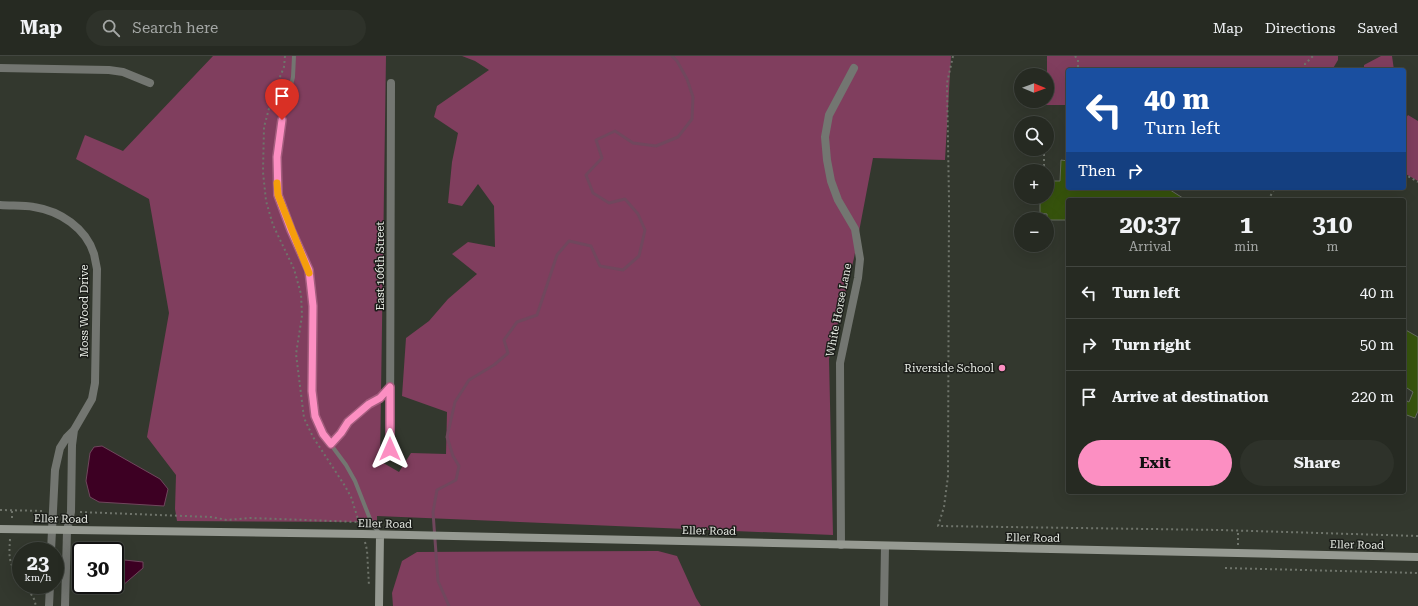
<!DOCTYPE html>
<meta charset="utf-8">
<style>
body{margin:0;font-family:"Roboto Serif",serif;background:#2e322a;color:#f1f3f6;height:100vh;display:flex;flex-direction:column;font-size:15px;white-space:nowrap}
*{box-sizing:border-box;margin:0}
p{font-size:13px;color:#a4a7a5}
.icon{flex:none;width:22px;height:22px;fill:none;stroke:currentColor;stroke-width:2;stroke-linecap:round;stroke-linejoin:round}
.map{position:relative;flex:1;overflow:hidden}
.sheet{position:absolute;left:1066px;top:142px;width:340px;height:296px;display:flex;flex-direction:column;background:#262a22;border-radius:4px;box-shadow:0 4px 16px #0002,0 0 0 1px #424640}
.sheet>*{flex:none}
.banner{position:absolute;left:1066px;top:12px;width:340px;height:122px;border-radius:4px;box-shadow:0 4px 16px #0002,0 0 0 1px #424640;background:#1a4fa0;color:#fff;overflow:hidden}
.needle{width:26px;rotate:91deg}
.tools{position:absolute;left:1014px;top:12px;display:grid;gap:8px}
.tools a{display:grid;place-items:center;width:40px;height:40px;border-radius:50%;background:#262a22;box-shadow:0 4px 16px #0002,0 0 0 1px #424640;font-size:20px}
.speed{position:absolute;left:12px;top:486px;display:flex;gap:8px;font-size:20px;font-weight:700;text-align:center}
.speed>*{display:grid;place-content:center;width:52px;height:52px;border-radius:50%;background:#262a22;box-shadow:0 4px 16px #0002,0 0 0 1px #424640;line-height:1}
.speed small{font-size:10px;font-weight:400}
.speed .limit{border:2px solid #111;border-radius:6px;background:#fff;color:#111}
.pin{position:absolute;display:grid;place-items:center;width:34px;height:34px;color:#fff;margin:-41px -17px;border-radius:50% 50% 50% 0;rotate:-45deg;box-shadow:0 0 4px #0007}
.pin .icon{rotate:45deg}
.me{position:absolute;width:44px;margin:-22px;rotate:0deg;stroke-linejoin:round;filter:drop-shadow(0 0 3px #0008)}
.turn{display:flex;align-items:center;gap:14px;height:84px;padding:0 12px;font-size:18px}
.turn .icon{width:52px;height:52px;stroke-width:2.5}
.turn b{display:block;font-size:28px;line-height:34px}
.then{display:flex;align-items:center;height:38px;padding:0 12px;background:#0003;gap:8px;font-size:15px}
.eta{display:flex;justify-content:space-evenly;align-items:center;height:68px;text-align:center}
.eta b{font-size:24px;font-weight:700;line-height:28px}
.primary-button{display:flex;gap:8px;margin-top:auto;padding:8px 12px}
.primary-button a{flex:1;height:46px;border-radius:24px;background:#fc8fc2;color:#111;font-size:16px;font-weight:700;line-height:46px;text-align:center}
.primary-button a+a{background:#2e322a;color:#f1f3f6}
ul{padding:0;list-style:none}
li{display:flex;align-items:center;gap:12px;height:52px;padding:0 12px;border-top:1px solid #424640}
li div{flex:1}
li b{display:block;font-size:15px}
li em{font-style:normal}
header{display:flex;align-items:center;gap:24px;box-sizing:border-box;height:56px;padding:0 20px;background:#262a22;border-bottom:1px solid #424640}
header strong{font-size:19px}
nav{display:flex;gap:22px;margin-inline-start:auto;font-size:14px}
.search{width:280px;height:36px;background:#2e322a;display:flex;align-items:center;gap:10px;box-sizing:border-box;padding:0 14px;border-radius:22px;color:#a4a7a5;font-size:15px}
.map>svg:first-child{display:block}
.green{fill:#803e5e}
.water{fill:#3d0023;stroke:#70475d}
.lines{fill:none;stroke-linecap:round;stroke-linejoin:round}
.stream{stroke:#70475d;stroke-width:3}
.building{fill:#37540d;stroke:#676d61}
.path{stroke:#6f746b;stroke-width:2;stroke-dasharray:2 3;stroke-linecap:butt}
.lane{stroke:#737671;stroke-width:4}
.street{stroke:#737671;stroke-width:8}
.secondary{stroke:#969a92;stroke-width:8}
.route-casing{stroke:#a45d7e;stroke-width:10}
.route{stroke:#fc8fc2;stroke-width:7}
.slow{stroke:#f59e0b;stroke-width:7}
.poi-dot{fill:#fc8fc2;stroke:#1c1e1a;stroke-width:1.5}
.labels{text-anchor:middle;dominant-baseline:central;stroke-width:3;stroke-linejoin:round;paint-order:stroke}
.street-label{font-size:11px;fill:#e8ece5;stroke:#1c1e1a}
.poi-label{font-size:11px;fill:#e8ece5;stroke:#1c1e1a;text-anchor:end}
</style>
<header>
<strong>Map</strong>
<div class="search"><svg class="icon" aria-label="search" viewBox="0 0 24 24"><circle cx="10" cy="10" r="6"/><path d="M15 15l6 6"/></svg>Search here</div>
<nav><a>Map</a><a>Directions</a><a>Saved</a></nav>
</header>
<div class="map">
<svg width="1418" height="550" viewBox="0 0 1418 550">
<rect width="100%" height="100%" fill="#33382e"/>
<path class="green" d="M213 0H386L380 405 399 416 411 397 446 398 447 356 402 340 406 282 429 265 448 243 477 218 452 198 468 186 495 191 494 150 478 128 462 150 448 147 452 106 458 77 434 61 437 50 489 14 475 5 462 0H951L945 104 873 102 854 202 829 303 833 479 377 460V466L177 465 175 453 176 419 147 381 169 257 149 143 76 103 85 79 123 95Z
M1047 0H1338V4L1332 14H1068V49H1045V45H1047Z
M1381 0H1392L1394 14 1364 13V9Z
M1408 59 1418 65V125L1404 117V65Z
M658 495 677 500 696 542 701 550H393L392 537 402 505 417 496Z"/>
<path class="water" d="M102 390 160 423 168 433 164 450 99 446 90 441 86 425 90 397 94 391Z
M115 503 143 506V512L115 536 99 538 89 529H115Z"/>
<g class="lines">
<path class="stream" d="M449 550 438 525 433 456 437 434 456 424 459 410 453 400 447 381 455 346 469 324 494 309 508 297 504 284 517 266 537 259 557 199 569 185 591 190 600 210 623 214 639 200 645 174 638 158 625 143 609 147 593 137 586 119 602 102 596 84 615 75 633 87 656 90 678 81 692 63 693 41 687 23 677 5 672 0"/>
</g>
<path class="building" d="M1061 104 1068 105V132H1167L1186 144H1068V164H1047V158L1040 157V141H1047V125H1060Z
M1404 273 1418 281V355L1415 362 1404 358V351L1407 345 1409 346 1413 336 1404 330Z"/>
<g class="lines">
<path class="path" d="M285 0 284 11 273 38 264 71 263 116 266 145 273 169 294 213 301 238 302 260 296 298 304 362 313 381 345 430 351 441 360 469
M953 0 947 27 949 144 948 420 944 451 938 470 1220 474 1418 480
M1075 0 1078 4V14
M1305 14V8L1313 0
M1404 60 1405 58
M1044 115V93
M1404 118 1418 126
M1268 144 1275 132
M0 454 44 455
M12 455V463
M80 456 211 461 227 464 251 462 359 466
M10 483C9 502 8 507 21 523
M365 486 367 494 369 530
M1238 489V475
M1225 512 1418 517
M26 529 34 543 36 550"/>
<path class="lane" d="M294 0 293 21 282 65 277 101 278 139 291 174 309 214 313 250 311 335 315 360 323 378 346 409 355 425 372 468 380 478
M331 388 341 377 348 366 369 348 380 342 389 332"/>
<path class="street" d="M0 12 109 14 123 16 150 27
M0 149C11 150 23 149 34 151 60 155 86 172 94 198 95 203 96 208 97 213L95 327 92 343 74 374 67 381 60 392 55 414 51 495
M390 393 391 27
M841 489 840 307 858 222 860 203 855 173 838 144 831 125 827 104 825 81 829 59 854 12
M49 550 50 529
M65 550 67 475 71 456 72 389 74 374
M884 550 885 490"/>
<path class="secondary" d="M0 473 363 478 1418 501
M379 550 380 479"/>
</g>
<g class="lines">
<defs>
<path id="route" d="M282 64 277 101 278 139 291 174 309 214 313 250 312 335 315 360 323 378 331 388 341 377 348 366 369 348 380 342 390 331V393"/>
</defs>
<use href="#route" class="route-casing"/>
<use href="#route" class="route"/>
<path class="slow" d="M277 127 278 139 309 217"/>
</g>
<circle class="poi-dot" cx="1002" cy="312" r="4"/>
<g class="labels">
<g class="street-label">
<text transform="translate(380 210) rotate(-90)">East 106th Street</text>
<text transform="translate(839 254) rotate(-79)">White Horse Lane</text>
<text transform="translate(84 255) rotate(-90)">Moss Wood Drive</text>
<text transform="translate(61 463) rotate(1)">Eller Road</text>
<text transform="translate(385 468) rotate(1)">Eller Road</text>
<text transform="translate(709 475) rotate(1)">Eller Road</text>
<text transform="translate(1033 482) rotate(1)">Eller Road</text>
<text transform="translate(1357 489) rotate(1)">Eller Road</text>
</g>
<g class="poi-label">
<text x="994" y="312">Riverside School</text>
</g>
</g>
</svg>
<div class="tools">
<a><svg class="needle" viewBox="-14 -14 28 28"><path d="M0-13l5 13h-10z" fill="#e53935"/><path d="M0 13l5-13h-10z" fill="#a4a7a5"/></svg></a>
<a><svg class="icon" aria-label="search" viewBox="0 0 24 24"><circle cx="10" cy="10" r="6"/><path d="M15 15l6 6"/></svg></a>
<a>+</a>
<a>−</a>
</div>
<div class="speed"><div>23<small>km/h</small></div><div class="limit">30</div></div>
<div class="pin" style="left:282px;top:64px;background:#d93025"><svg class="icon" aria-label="arrive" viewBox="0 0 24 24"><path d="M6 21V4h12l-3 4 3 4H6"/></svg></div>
<svg class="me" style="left:390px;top:393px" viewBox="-20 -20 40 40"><path d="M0-17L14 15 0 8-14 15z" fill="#fc8fc2" stroke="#fff" stroke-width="4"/></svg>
<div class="banner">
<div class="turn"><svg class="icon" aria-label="left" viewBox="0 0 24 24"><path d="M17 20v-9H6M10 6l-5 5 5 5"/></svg><div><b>40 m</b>Turn left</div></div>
<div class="then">Then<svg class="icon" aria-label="right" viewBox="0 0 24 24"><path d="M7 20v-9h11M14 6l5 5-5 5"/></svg></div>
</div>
<section class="sheet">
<div class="eta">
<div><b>20:37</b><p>Arrival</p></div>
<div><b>1</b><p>min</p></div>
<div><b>310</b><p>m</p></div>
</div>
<ul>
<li><svg class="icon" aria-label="left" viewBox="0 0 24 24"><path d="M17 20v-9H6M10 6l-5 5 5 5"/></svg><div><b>Turn left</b></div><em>40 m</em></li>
<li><svg class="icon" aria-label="right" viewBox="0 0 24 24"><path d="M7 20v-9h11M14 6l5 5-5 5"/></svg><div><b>Turn right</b></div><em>50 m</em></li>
<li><svg class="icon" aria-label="arrive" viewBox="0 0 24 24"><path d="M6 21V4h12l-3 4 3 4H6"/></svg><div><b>Arrive at destination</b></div><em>220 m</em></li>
</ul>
<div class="primary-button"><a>Exit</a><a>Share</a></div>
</section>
</div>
